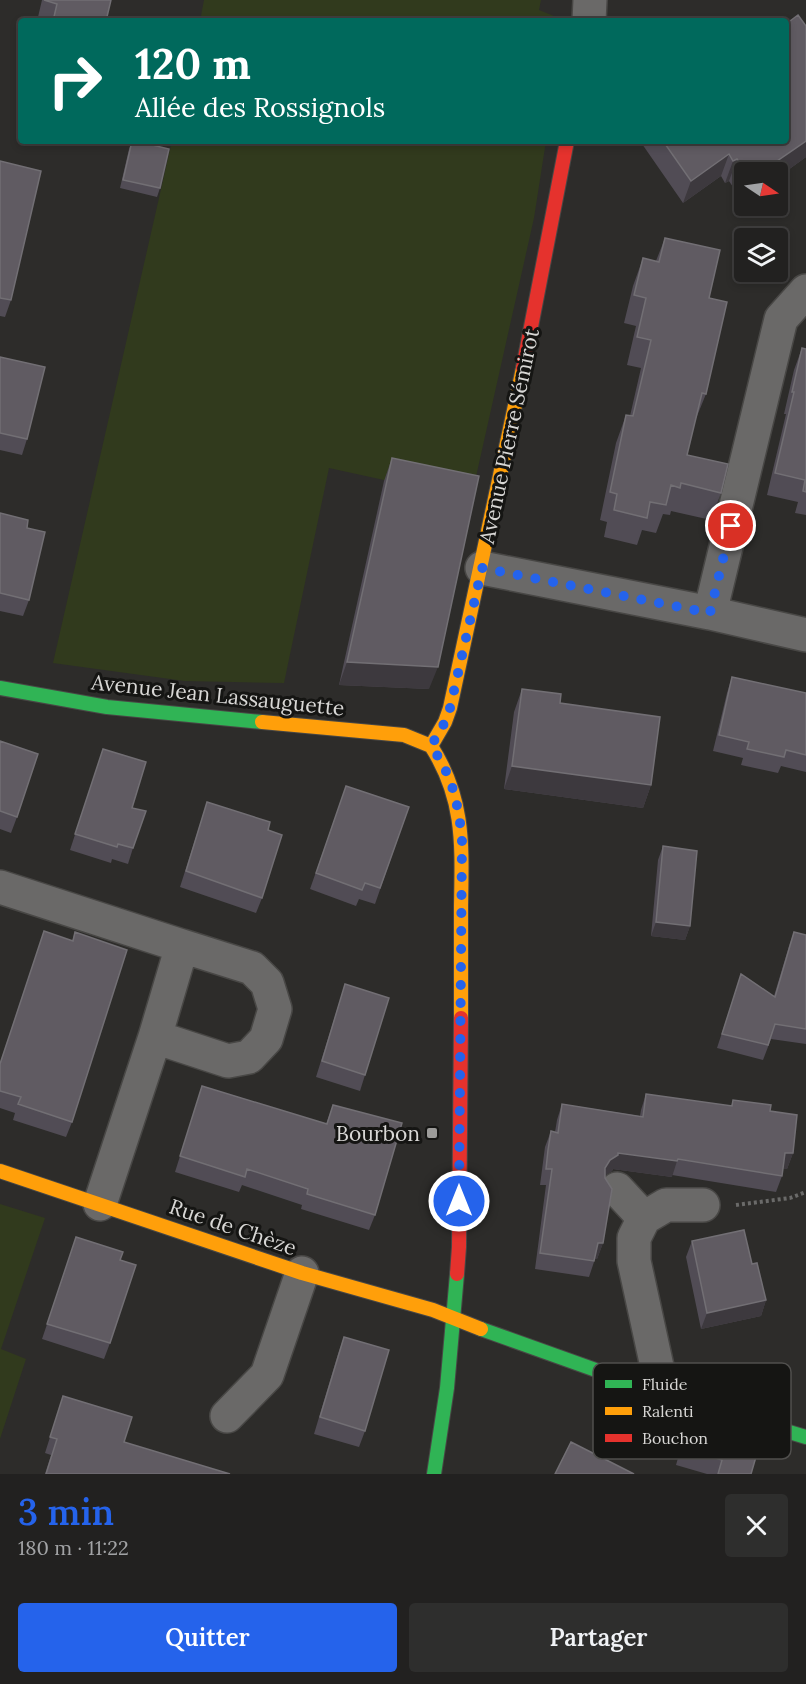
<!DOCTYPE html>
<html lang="fr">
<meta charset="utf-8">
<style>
body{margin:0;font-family:Lora,serif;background:#2e2e2d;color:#f1f3f6;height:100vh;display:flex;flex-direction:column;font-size:22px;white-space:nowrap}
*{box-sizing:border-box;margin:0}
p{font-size:20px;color:#a2a3a5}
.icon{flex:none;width:33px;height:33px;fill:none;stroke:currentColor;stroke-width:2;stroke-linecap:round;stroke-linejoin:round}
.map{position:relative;height:1474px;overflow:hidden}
.sheet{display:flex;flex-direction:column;background:#222120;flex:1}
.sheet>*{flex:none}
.top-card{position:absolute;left:18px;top:18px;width:771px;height:126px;border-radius:6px;box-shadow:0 3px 9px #0003,0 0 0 2px #3f3e3e;background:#00695c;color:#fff;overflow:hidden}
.needle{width:39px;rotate:103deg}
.controls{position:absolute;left:734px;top:162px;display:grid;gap:12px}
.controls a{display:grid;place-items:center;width:54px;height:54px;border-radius:6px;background:#222120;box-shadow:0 3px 9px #0003,0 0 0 2px #3f3e3e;font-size:30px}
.pin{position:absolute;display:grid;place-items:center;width:51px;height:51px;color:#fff;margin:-26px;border:3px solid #fff;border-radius:50%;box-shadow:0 2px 6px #0007}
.me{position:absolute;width:66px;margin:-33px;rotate:0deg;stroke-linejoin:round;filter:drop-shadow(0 0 4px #0008)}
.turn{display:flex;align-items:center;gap:21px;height:126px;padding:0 18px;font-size:27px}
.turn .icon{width:78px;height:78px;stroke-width:2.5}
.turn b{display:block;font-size:42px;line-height:51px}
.round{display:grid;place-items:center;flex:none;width:63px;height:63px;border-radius:6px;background:#2e2e2d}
.overview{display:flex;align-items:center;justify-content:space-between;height:102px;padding:0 18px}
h1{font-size:36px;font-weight:600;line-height:45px;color:#2563eb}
.cta{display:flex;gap:12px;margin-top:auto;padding:12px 18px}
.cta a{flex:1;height:69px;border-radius:6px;background:#2563eb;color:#fff;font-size:24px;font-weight:600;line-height:69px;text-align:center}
.cta a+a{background:#2e2e2d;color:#f1f3f6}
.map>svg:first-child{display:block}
.green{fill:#313a1d}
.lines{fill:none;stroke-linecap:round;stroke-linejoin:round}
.street-casing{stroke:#484745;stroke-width:36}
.fast-casing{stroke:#484745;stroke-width:16}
.slow-casing{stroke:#484745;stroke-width:16}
.jam-casing{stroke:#484745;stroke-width:16}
.path{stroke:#6a6a69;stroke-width:4;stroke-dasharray:3 3;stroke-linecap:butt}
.street{stroke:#6a6968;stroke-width:33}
.fast{stroke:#30b455;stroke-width:14}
.slow{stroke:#ff9f0a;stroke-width:14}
.jam{stroke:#e5322d;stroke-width:14}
.wall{fill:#514c55}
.shaded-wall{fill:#3d393e}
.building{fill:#605b62;stroke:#726f74;stroke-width:1.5}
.route{stroke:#2563eb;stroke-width:10;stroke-dasharray:0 18}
.poi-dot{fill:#9c9b99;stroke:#151513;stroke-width:2}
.labels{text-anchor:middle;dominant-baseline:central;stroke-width:6;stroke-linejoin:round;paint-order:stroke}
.street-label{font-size:21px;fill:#d8d7d5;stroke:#151513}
.poi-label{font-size:21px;fill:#d8d7d5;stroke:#151513;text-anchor:end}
.key{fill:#151513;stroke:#504f4d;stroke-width:1.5}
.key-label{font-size:16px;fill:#d8d7d5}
</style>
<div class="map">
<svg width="806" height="1474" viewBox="0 0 806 1474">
<rect width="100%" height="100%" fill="#2d2c2a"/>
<path class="green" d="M204 0H541L539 10 564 20 200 21Z
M172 141H546L534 218 471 499 329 468 284 683 185 681 53 663Z
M0 1204 45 1218 1 1349 26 1359 0 1439Z"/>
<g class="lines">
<defs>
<path id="street" d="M589 21 590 0
M482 568 710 613 806 635
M710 613 781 319 806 291
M0 887 182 946 155 1037 100 1204
M155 1037 228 1061 249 1057 266 1039 275 1009 267 983 252 968 182 946
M617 1189 644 1218
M663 1394 634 1261V1238L644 1218 666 1205H703
M227 1416 267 1375 302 1273"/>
<path id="fast" d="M0 688 107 707 262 722
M481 1329 663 1394 806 1437
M434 1474 447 1388 457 1274"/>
<path id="slow" d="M262 722 404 735 431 746
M431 746C465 799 462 846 461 906 461 943 461 981 461 1018
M431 746 445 722 450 708 523 368
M0 1171 302 1273 433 1310 481 1329"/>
<path id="jam" d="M523 368 567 141
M457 1274 459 1247 461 1018"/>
</defs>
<use href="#street" class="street-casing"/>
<use href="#fast" class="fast-casing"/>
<use href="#slow" class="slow-casing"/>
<use href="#jam" class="jam-casing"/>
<path class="path" d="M736 1205 790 1198 806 1192"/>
<use href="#street" class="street"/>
<use href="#fast" class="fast"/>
<use href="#slow" class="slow"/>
<use href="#jam" class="jam"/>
</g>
<path class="wall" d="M42 0H111L106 21H50L51 20 38 17Z
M806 26V157L777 178V172H744V201L743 202 729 181 725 183 721 176 683 203 640 141H786Z
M132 141 160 188 157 197 120 188 129 149Z
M0 161 11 300 5 317 0 316Z
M665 238 709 298 706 394 695 421 687 455 721 493 711 520 671 511 670 515 663 514 656 533 642 530 637 545 604 537 607 522 600 520 616 443 626 415 630 416 641 368 627 365 636 326 624 323 633 286 643 258 656 261Z
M802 348 806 349V515L795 513 798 502 767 495 786 414H784L794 370Z
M0 357 27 439 22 455 0 450Z
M392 458 429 689 339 685 384 481Z
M0 513 27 528 29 600 23 616 0 611Z
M732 677 806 693V772L781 766 778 773 741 765 743 758 713 751 727 693Z
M522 689 560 703 651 785 643 808 504 789 514 712Z
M0 741 17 817 11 833 0 829Z
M103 749 132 808 133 848 128 864 112 859 111 863 70 850Z
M346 786 409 807 375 904 359 899 356 906 310 889Z
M207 802 262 898 256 913 180 887Z
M663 846 690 926 685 940 651 936 658 860Z
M44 931 72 941 75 932 72 1122 66 1137 13 1120 15 1113 0 1108V1063Z
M794 932 806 935V1044L771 1039 763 1060 717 1048 741 974 774 996 789 946Z
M345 984 365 1075 360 1091 316 1077Z
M202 1086 326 1124 333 1105 375 1215 369 1230 301 1209 302 1205 242 1185 239 1192 175 1172Z
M646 1094 731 1106 733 1100 770 1111 793 1153 787 1169H783L782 1176 776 1192 672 1175V1177L613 1169 612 1171 605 1175 603 1243 597 1259H595L589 1277 535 1269 546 1185H540L545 1147 551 1131 555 1132 557 1120 562 1104 640 1116 641 1110Z
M692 1241 752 1264 766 1300 761 1316 701 1329 686 1257Z
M71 1253 120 1260 110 1343 104 1359 42 1339Z
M344 1337 365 1431 359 1447 314 1434 338 1354Z
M63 1396 124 1442 230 1474H45L51 1455 45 1453Z
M694 1406 751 1474H707L676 1465 688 1423Z"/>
<path class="shaded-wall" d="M806 141V157L777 178V172H761Z
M729 154 721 176 683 203 691 181Z
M737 159 729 181 725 183 733 161Z
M347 662 438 667 429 689 339 685Z
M512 766 651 785 643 808 504 789Z
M656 922 690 926 685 940 651 936Z
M618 1153 677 1161 672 1177 613 1169 612 1171 604 1176 605 1168 610 1160Z
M785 1153H793L787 1169H779Z
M598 1243H603L597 1259H592Z
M766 1300 761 1316 701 1329 707 1313Z"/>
<path class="building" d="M44 0H111L106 21H53L57 4Z
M798 15 806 26V141L761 172H746L737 159 733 161 729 154 691 181 663 141H786V24Z
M132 141H136L169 149 160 188 123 180Z
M0 161 41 171 11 300 0 298Z
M665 238 720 250 709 298 727 302 706 394 702 393 687 455 728 464 721 493 681 483 680 488 671 485 666 505 650 502 647 518 614 510 617 494 610 492 626 415 633 416 651 340 637 337 646 298 634 295 643 258 659 262Z
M802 348 806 349V492L803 491 805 480 775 473 794 392H792Z
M0 357 45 367 27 439 0 433Z
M392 458 479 476 438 667 347 662Z
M0 513 28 520 27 528 45 532 29 600 0 593Z
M732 677 806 693V755L786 750 784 757 747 749 749 742 719 735Z
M522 689 561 694 560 703 660 717 651 785 512 766Z
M0 741 38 754 17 817 0 811Z
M103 749 146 762 132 808 146 811 133 848 118 844 117 847 75 834Z
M346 786 409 807 380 888 365 883 362 890 316 873Z
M207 802 270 822 268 830 282 835 262 898 186 871Z
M663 846 697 851 690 926 656 922Z
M44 931 73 941 75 932 127 950 72 1122 18 1104 21 1097 0 1091V1064Z
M794 932 806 935V1029L775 1024 768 1045 722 1034 741 974 775 997Z
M345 984 389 998 365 1075 322 1061Z
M202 1086 327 1124 333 1105 402 1123 375 1215 307 1194 308 1189 247 1169 245 1177 180 1156Z
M646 1094 732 1106 733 1100 771 1105 770 1111 797 1115 793 1153H785L782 1176 678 1159 677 1161 618 1153V1155L610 1160 605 1168V1178L612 1189 603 1243H598L594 1261 540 1253 552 1169H546L548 1150 551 1131 558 1133 562 1104 643 1117Z
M744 1230 752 1264 757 1263 766 1300 707 1313 692 1241Z
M76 1237 123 1252 120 1260 136 1265 110 1343 47 1324Z
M344 1337 389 1350 365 1431 320 1417Z
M63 1396 132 1417 124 1442 230 1474H46L57 1439 50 1437Z
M694 1406 765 1426 751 1474H718L722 1460 682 1448Z
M571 1442 634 1474H555Z"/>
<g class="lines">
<path class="route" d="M459 1201 462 837C457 800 453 777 431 746L445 722 450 708 482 568 710 613 731 526"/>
</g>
<rect class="poi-dot" x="426" y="1127" width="12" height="12" rx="3"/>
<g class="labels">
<g class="street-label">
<text transform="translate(509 436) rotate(-78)">Avenue Pierre Sémirot</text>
<text transform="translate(218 695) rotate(6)">Avenue Jean Lassauguette</text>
<text transform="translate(233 1227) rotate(19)">Rue de Chèze</text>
</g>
<g class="poi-label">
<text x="420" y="1133">Bourbon</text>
</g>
</g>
<rect x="593" y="1363" width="198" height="96" rx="9" class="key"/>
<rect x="605" y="1380" width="27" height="8" fill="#30b455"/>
<rect x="605" y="1407" width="27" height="8" fill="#ff9f0a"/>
<rect x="605" y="1434" width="27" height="8" fill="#e5322d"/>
<g class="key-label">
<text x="642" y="1390">Fluide</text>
<text x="642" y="1417">Ralenti</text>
<text x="642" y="1444">Bouchon</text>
</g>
</svg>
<div class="controls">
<a><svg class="needle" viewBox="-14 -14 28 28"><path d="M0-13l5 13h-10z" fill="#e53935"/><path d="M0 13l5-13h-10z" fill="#a2a3a5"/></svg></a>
<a><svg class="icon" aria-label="layers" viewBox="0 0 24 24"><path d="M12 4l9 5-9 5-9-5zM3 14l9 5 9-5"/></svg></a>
</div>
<div class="pin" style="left:731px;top:526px;background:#d93025"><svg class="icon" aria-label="arrive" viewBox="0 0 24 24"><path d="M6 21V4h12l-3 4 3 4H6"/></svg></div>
<svg class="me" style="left:459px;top:1201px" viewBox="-20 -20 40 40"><circle r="17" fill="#2563eb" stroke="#fff" stroke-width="3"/><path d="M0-11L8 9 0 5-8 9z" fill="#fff"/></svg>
<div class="top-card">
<div class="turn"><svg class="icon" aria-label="right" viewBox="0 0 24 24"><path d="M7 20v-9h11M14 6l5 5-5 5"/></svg><div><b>120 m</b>Allée des Rossignols</div></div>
</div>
</div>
<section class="sheet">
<div class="overview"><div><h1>3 min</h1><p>180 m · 11:22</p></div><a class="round"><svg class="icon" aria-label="close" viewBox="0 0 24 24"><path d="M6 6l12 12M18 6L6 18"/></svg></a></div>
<div class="cta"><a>Quitter</a><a>Partager</a></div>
</section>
